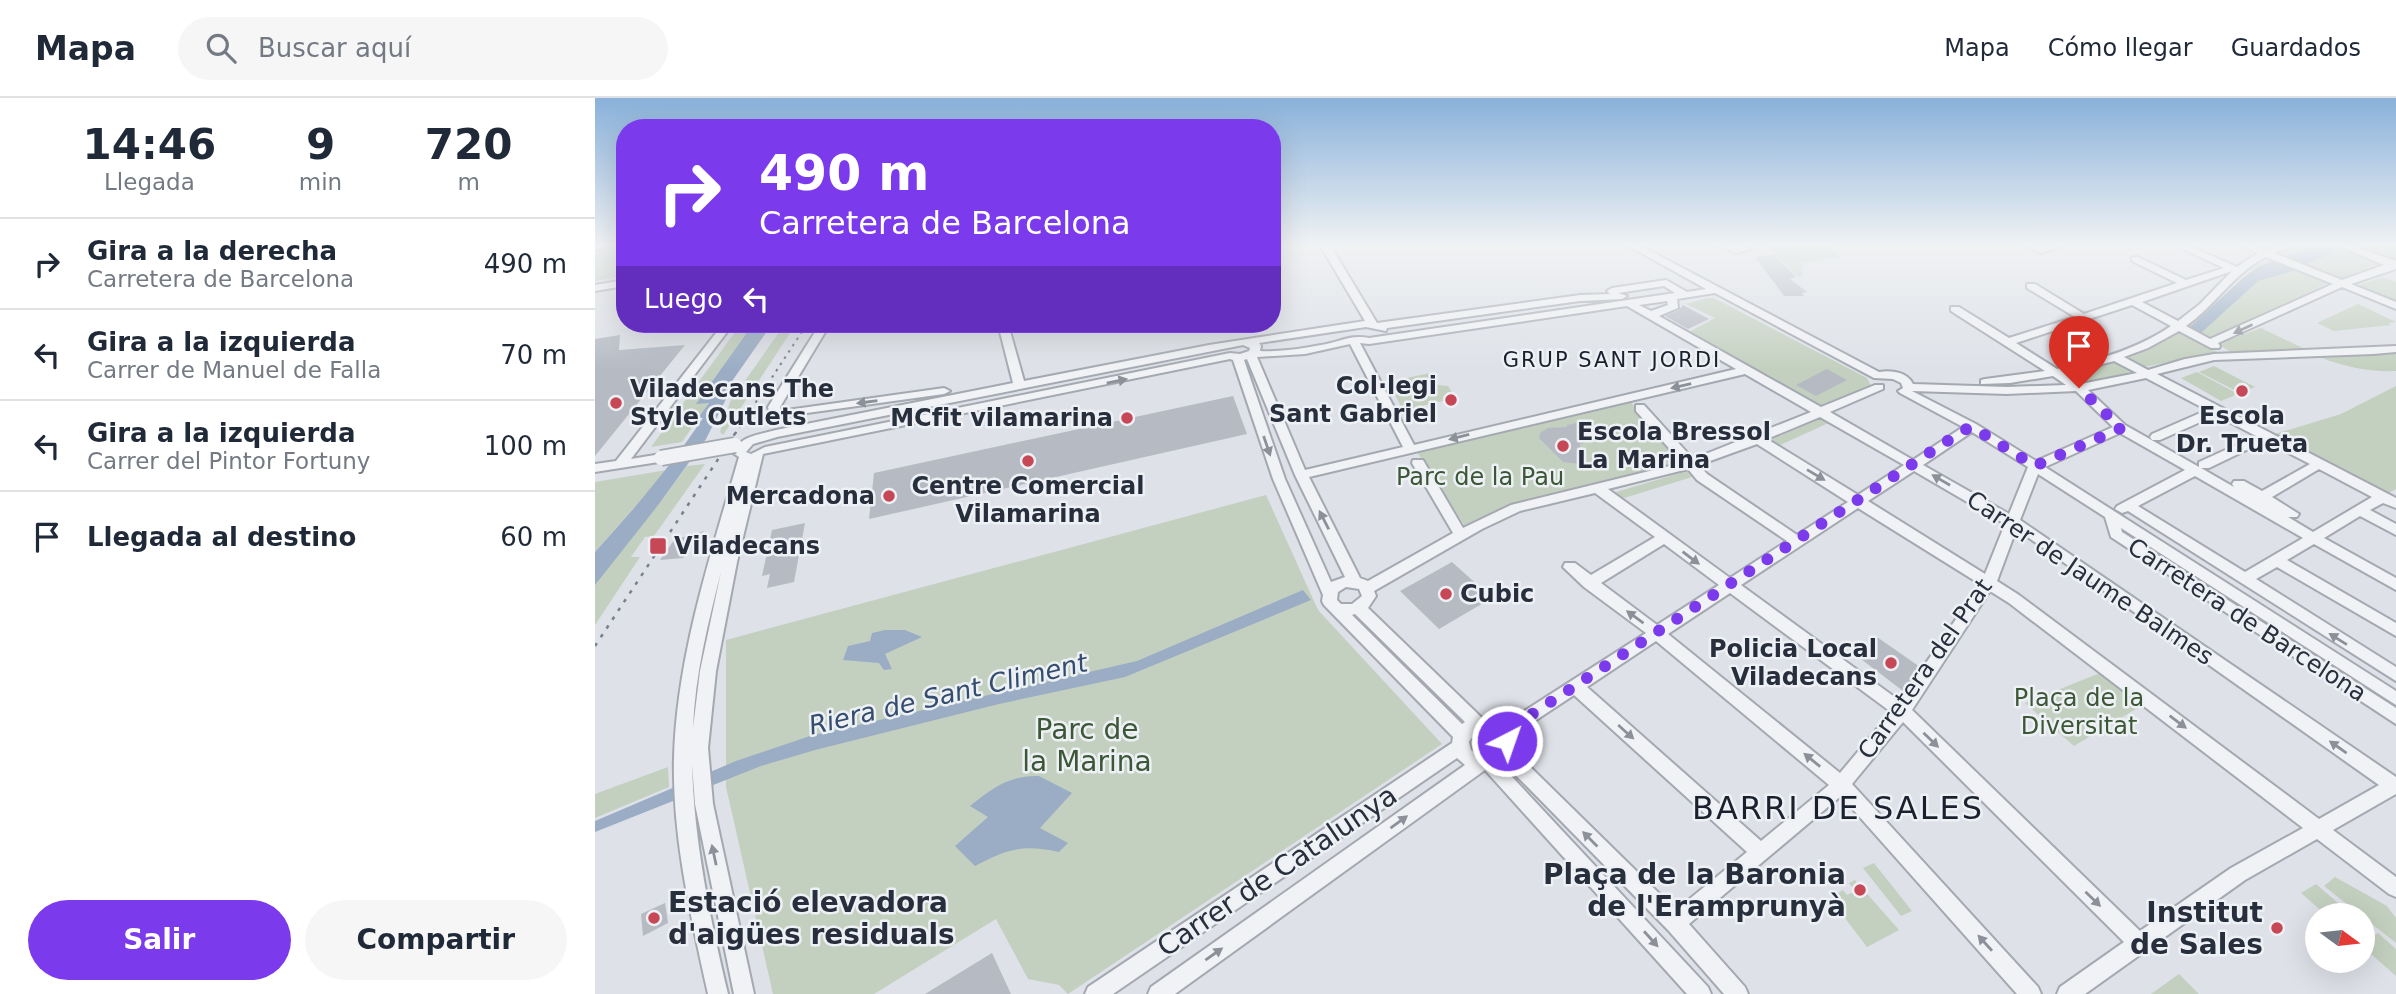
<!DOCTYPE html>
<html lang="es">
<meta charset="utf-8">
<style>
body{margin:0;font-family:"DejaVu Sans",sans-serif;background:#f6f6f7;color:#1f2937;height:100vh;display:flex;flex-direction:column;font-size:26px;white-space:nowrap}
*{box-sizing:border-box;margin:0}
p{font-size:23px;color:#747a83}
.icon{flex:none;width:38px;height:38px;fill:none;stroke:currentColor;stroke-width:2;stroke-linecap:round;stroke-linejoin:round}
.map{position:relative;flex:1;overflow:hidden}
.sheet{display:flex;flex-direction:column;background:#fff;width:595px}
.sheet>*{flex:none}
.guide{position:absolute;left:21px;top:21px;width:665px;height:214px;border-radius:28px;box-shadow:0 7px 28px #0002;background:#7c3aed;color:#fff;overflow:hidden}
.needle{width:46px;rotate:105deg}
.controls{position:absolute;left:1710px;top:805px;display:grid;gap:14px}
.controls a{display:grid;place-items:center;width:70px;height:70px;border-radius:50%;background:#fff;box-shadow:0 7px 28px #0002;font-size:35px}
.pin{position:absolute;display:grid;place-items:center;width:60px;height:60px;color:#fff;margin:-72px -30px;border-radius:50% 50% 50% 0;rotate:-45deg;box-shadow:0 0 7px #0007}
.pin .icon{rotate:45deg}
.me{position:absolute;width:77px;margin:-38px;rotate:41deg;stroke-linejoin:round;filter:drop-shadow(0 0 5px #0008)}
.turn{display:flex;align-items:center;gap:24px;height:147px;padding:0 28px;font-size:32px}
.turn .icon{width:91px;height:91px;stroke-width:2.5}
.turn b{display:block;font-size:49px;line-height:60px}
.then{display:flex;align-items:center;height:66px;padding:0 28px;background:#0003;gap:14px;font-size:26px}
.eta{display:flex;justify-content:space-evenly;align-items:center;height:119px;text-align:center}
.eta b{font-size:42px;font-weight:800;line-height:49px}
.action{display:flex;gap:14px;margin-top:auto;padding:14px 28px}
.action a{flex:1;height:80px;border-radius:42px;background:#7c3aed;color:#fff;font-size:28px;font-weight:800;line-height:80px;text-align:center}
.action a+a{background:#f6f6f7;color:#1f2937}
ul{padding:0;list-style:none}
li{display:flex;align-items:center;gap:21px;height:91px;padding:0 28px;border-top:2px solid #e0e1e3}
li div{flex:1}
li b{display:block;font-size:26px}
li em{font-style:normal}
header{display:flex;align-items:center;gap:42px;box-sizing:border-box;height:98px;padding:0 35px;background:#fff;border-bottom:2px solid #e0e1e3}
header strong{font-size:33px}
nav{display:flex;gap:38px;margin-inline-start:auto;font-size:24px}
.search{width:490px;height:63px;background:#f6f6f7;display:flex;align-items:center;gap:18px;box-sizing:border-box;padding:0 24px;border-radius:38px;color:#747a83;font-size:26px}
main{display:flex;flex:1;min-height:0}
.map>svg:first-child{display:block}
.green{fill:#c3d0bf}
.water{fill:#9aadc5}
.building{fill:#b5bac3}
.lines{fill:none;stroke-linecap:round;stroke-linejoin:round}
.minor-casing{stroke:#a4a8b0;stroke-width:4}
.highway-casing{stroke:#868e9c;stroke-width:4}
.minor{fill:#f0f2f5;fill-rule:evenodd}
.highway{fill:#fff;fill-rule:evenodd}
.rail-far1{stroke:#78808f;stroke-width:2;stroke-dasharray:2.5 5;stroke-linecap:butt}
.rail{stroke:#78808f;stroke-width:2.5;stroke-dasharray:3.5 7;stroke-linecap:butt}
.minor-bridge-casing{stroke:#a4a8b0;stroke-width:18;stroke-linecap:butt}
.minor-bridge{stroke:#f0f2f5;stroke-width:14}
.oneway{fill:#8c9098}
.route{stroke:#7c3aed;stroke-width:12;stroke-dasharray:0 21.6}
.poi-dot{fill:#c64856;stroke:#edf0f4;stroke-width:2.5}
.labels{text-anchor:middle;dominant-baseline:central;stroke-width:5;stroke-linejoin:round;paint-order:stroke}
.far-neighbourhood-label{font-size:21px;letter-spacing:2px;fill:#1a202d;stroke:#edf0f4}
.poi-label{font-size:24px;font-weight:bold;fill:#282f3c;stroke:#edf0f4;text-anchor:end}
.park-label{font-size:24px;fill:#3b5736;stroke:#edf0f4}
.street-label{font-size:24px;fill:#282f3c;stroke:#edf0f4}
.water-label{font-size:26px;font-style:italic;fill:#344c6e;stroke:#edf0f4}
.near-park-label{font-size:28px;fill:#3b5736;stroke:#edf0f4}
.near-street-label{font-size:28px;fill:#282f3c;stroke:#edf0f4}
.near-poi-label{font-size:28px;font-weight:bold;fill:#282f3c;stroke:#edf0f4;text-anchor:end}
.near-neighbourhood-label{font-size:32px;letter-spacing:2px;fill:#1a202d;stroke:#edf0f4}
</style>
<header>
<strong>Mapa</strong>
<div class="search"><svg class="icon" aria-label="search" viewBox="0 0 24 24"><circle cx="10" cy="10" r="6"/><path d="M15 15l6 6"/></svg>Buscar aquí</div>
<nav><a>Mapa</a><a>Cómo llegar</a><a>Guardados</a></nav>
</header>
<main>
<section class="sheet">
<div class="eta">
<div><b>14:46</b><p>Llegada</p></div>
<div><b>9</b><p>min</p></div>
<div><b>720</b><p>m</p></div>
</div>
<ul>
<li><svg class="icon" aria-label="right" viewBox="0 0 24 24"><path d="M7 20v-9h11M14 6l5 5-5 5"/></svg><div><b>Gira a la derecha</b><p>Carretera de Barcelona</p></div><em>490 m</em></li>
<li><svg class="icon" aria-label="left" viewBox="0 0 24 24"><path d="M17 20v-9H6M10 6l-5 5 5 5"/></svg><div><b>Gira a la izquierda</b><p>Carrer de Manuel de Falla</p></div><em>70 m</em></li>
<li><svg class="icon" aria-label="left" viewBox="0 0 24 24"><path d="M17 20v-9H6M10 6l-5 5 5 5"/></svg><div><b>Gira a la izquierda</b><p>Carrer del Pintor Fortuny</p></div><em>100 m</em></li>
<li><svg class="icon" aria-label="arrive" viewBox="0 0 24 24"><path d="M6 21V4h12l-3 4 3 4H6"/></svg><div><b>Llegada al destino</b></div><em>60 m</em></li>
</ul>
<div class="action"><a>Salir</a><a>Compartir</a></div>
</section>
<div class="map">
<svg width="1801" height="896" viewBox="0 0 1801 896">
<rect width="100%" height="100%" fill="#dee1e7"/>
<path class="green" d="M0 147H30V178L0 183Z
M1171 147H1205L1209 150 1232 148 1245 159 1207 165 1209 168 1206 169 1208 178 1203 179Z
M1697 147H1801V160L1794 162 1760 149 1752 153 1784 166 1742 182 1717 170 1709 172 1734 185 1616 240 1593 229 1662 167 1685 159 1676 155Z
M1788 179 1801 184V205L1759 188Z
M1112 200H1119L1272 280 1276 288 1224 308 1094 234 1120 220 1091 206Z
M1763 206 1801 224 1794 225 1796 227 1739 233 1722 225Z
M146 226H158L103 303 116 302 87 344 56 349Z
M190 226H201L128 337 125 334 135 304Z
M1666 230 1714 253 1638 255 1622 246Z
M1585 234 1623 254 1549 269 1530 259Z
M1801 253V273C1775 274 1751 269 1727 260Z
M1525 261 1542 271 1510 283 1484 286 1472 275Z
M1619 268 1660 289 1645 295 1604 274Z
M1602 274 1643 296 1626 303 1586 280Z
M835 275 843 287 853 288 858 296 855 297 857 301 808 312 793 284Z
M1801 288V391L1787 399 1670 339 1746 316Z
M1035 303 1084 364 913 408 870 428 822 354Z
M1231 318 1238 323 1181 349 1173 343Z
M110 366 59 438 50 439 36 459H45L0 527V481L64 406 92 368Z
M72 372 0 454V384Z
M1092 373 1097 379 1026 401 1021 394Z
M671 397 723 512 847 646 473 896 464 887 433 881 401 821 279 896H178L131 689V542Z
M1510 573 1551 605 1479 648 1430 605Z
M73 669 74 689 0 720V696Z
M1279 765 1317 813 1306 818 1268 770Z
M1740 779 1792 808 1801 820V845L1729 788Z
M1260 782 1304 832 1272 849 1243 811 1248 808 1240 797 1248 792 1252 797 1260 793 1254 785Z
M1721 786 1757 817H1731L1706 795Z
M1783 835 1801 851V878L1768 849V845Z
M1584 876 1604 896H1556Z"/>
<path class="water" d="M1724 147H1753L1698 173 1663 183 1606 235 1594 230 1648 180 1665 168Z
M158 226H177L135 286 138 287 111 341 64 406 0 487V454C39 411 76 368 108 320H103L114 305 101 306Z
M708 492 716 502 530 579 404 606 220 652 166 668 0 734V723L141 663 215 638 542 563Z
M290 532H310L327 539 290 556 297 571 289 572 284 565 248 562 253 548 275 543 277 535Z
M444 678 477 695 445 730 473 745 464 754C427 746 412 751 380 768L360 748 393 719 375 708C397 690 415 677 444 678Z"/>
<path class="building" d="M1179 156 1201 179 1195 181 1212 194 1207 195 1209 198H1189L1160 159Z
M1088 207 1114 221 1093 231 1070 218 1084 212Z
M25 237 24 252 90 247 0 358V241Z
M1232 271 1252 282 1221 298 1201 287Z
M638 298 652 336 274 421 279 375Z
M986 324 989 345 985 346V366L968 364 944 340 945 335 953 330 972 329V327Z
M210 425 199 484 172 490 175 476 167 478 177 432Z
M109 433 88 460 65 462 79 442Z
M857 464 897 500 844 531 805 493Z
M1282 539 1325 569 1308 593 1266 561Z
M70 805 73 825 48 838 46 816Z
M397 855 416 896H330Z"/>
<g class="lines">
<defs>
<path id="minor" d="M725 147H735L782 225 985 197 1015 196 1012 193 1017 190 1071 182 1092 194 1111 191 1032 147H1044L1284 274C1297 272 1312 274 1318 286L1412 289 1471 287 1458 278 1415 285 1386 286V282L1390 281 1450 273 1356 213V209H1364L1414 240 1480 219 1432 190V186H1440L1489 216 1582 185 1537 163V159H1543L1591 182 1629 170 1579 147H1592L1642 169 1663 155 1646 147H1659L1671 152 1683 147H1696L1679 155 1747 182 1789 167 1742 147H1755L1801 163V171L1756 186 1801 204V211L1747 189 1623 245 1625 248 1624 250H1616L1584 233 1553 250 1529 259 1553 272 1590 261 1619 256 1801 248V254L1778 256 1619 262 1562 276 1801 400V410L1788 405 1775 412 1801 426V437L1765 418 1729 440 1801 480V492L1719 446 1692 462 1801 525V538L1682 469 1661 481 1801 569V583L1533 413 1527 415 1520 411 1522 408 1590 372 1525 335 1450 369 1801 593V607L1526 430 1527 434 1801 610V626L1516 439 1510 419 1443 376 1425 422 1801 679V696L1738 732 1801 779V799L1794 796 1722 741 1650 782 1490 896H1462L1465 889 1529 844 1308 624 1257 686 1443 889 1446 896H1422L1246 698 1094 826 1150 889 1153 896H1129L1073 832 909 665 906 667 1113 889 1116 896H1092L890 672 580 896H553L556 889 870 667 862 660 518 896H490L493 889 857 645 858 639 729 507 727 503 728 497 678 381 638 262 635 261 168 356 142 464 121 573 113 650 118 706 159 896H139L100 706 97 666C99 744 115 820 133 896H113C96 819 77 739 79 659 82 557 116 456 144 359L138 355C146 337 164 337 181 332L418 285 403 226H413L429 283 614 247 770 223ZM1671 159 1738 186 1615 241 1591 228C1620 208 1639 175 1671 159ZM1637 173 1605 206 1583 223 1547 204ZM1069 188 1080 195 774 240C755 236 745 244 726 247 706 251 685 254 665 253L666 248 664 245 771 229 791 233 792 230 985 203 1027 201 1032 198 1023 195ZM1120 195 1279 280 1298 281 1306 285 1308 290 1303 293 1305 295 1368 329 1318 362 1235 314 1288 291V287H1280L1226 309 1064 218 1083 210 1082 201ZM1072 203 1073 207 1056 213 1044 207ZM1537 207 1576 228C1543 251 1501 263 1462 271L1421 245ZM1032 208 1141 271 819 347 765 245 774 246ZM755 246 808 349 710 372 662 259 710 256ZM648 247 655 250 654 253 645 256 635 255 170 349 156 356 151 354 158 346 182 339ZM652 261 700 377 750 479 736 484 690 381 649 262ZM1519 263 1542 275 1486 286 1470 276ZM1150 276 1216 314 1098 361 1049 307H1041V313L1087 365 916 407 868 430 828 362H818L817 365 858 435 773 483 765 480 714 379ZM1551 280 1612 312 1557 336 1555 339 1557 342H1565L1621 317 1661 338 1604 364V369L1530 327 1493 292ZM1317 293 1412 296 1481 293 1518 329 1441 363 1381 326ZM1225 319 1309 367 1263 397 1172 341ZM1377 334 1433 369 1414 416 1328 367ZM1670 343 1715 366 1667 393 1649 383H1639L1637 386 1639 389 1658 400 1606 370H1614ZM1162 346 1253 404 1202 437 1112 376 1104 367ZM1093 371 1102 382 1192 443 1135 480 1013 391ZM1724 371 1777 399 1718 434 1693 419H1702L1704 416 1677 399ZM1319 373 1410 426 1390 476 1273 403ZM1600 378 1708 440 1650 474 1543 408ZM1000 395 1060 439 996 477 980 465H970L968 469 989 489 1051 535 909 626 887 620 773 510 781 498 779 493 887 431 925 413ZM1263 410 1385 486 1305 603 1146 487ZM1421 432 1427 435 1784 687 1724 721 1424 497 1402 483ZM1069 446 1124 487 1062 527 1006 485ZM126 474 105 573 98 630C100 577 113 525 126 474ZM751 489 764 491 767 498 757 506H746L742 502 743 494ZM1395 493 1414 505 1708 730 1636 770 1545 833 1317 612ZM1135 495 1296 614 1245 675 1073 536ZM760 516 870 624 867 626 757 517ZM1061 543 1234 687 1166 743 992 589ZM979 597 1152 754 1081 812 918 652 921 647 917 638ZM889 633 900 637 903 647 893 657H883L876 652 874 644 879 636Z
M1121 147 1151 148 1156 151 1141 155Z
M1431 147 1447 149 1471 147 1446 155Z
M30 182V188L0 193V187Z
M128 226H138L36 361 66 356 70 357 72 360 70 363 0 374V366L21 363Z
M225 226H235L185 309V313L349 290 355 293 349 296 176 320 173 309Z"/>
<path id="highway" d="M0 147H12L0 152Z"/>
</defs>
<use href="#minor" class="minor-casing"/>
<use href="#highway" class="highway-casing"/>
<use href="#minor" class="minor"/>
<use href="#highway" class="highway"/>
<path class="rail-far1" d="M140 336 212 226"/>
<path class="rail" d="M0 548 141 334"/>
<defs>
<path id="minor-bridge" d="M66 360 140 347"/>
</defs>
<use href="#minor-bridge" class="minor-bridge-casing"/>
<use href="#minor-bridge" class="minor-bridge"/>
</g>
<defs><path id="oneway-solid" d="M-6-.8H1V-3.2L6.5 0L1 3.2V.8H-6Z" transform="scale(1.75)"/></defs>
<g class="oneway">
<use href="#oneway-solid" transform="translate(1648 231) rotate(155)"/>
<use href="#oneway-solid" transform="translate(522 283) rotate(-11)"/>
<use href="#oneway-solid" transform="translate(1086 288) rotate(167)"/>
<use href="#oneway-solid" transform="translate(272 304) rotate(172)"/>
<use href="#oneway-solid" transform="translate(864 339) rotate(166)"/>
<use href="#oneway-solid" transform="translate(672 348) rotate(71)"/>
<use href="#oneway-solid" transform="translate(1221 377) rotate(31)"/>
<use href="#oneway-solid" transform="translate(1346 382) rotate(-150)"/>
<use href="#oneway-solid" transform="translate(729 422) rotate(-117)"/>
<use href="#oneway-solid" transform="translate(1096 460) rotate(37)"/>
<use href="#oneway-solid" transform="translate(1040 519) rotate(-144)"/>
<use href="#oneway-solid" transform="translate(1743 541) rotate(-148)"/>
<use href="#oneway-solid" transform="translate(1583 624) rotate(37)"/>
<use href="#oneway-solid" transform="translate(1031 634) rotate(42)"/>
<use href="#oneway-solid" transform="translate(1336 642) rotate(44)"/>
<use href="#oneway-solid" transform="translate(1743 649) rotate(-145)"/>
<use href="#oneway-solid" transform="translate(1217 662) rotate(-141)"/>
<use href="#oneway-solid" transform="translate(804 724) rotate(-36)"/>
<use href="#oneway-solid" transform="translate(995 741) rotate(-135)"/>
<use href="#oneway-solid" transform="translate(119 757) rotate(-102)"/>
<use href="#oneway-solid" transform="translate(1498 801) rotate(44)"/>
<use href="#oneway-solid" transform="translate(1056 841) rotate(48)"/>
<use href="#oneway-solid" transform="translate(1390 845) rotate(-132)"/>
<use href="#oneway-solid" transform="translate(619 856) rotate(-35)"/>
</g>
<linearGradient id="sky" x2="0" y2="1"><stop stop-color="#89b1da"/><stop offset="0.54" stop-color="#f0f2f4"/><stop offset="1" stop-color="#f0f2f4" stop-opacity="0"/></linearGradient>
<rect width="1801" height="272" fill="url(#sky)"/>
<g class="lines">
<path class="route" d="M912 643 909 635 913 632 1369 332 1377 329 1440 368 1526 330 1484 290"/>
</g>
<g class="poi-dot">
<circle cx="1647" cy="293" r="7"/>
<circle cx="856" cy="302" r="7"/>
<circle cx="21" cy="305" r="7"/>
<circle cx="532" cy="320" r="7"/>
<circle cx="968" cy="348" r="7"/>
<circle cx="433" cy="363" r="7"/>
<circle cx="294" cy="398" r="7"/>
<rect x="54" y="439" width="18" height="18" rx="3.5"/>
<circle cx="851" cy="496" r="7"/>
<circle cx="1296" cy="565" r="7"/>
<circle cx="1265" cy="792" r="7"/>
<circle cx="59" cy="820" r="7"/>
<circle cx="1682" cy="830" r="7"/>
</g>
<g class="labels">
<g class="far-neighbourhood-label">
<text x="1017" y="262">GRUP SANT JORDI</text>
</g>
<g class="poi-label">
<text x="842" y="288">Col·legi<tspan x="842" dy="28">Sant Gabriel</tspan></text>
<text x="35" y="291" text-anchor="start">Viladecans The<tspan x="35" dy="28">Style Outlets</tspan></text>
<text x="1647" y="318" text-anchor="middle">Escola<tspan x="1647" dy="28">Dr. Trueta</tspan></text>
<text x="518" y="320">MCfit vilamarina</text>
<text x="982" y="334" text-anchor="start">Escola Bressol<tspan x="982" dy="28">La Marina</tspan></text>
<text x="433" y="388" text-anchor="middle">Centre Comercial<tspan x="433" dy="28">Vilamarina</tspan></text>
<text x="280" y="398">Mercadona</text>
<text x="79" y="448" text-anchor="start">Viladecans</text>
<text x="865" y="496" text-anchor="start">Cubic</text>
<text x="1282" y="551">Policia Local<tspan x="1282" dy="28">Viladecans</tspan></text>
</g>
<g class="park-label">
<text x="885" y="379">Parc de la Pau</text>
<text x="1484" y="600">Plaça de la<tspan x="1484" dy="28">Diversitat</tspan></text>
</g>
<g class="street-label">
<text transform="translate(1495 480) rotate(34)">Carrer de Jaume Balmes</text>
<text transform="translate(1652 522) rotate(33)">Carretera de Barcelona</text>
<text transform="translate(1330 571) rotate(-55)">Carretera del Prat</text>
</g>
<g class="water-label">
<text transform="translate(353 596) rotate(-13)">Riera de Sant Climent</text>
</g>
<g class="near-park-label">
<text x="492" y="631">Parc de<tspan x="492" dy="32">la Marina</tspan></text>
</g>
<g class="near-street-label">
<text transform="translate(682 773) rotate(-34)">Carrer de Catalunya</text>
</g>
<g class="near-poi-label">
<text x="1251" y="776">Plaça de la Baronia<tspan x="1251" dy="32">de l'Eramprunyà</tspan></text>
<text x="73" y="804" text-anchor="start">Estació elevadora<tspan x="73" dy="32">d'aigües residuals</tspan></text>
<text x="1668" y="814">Institut<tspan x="1668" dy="32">de Sales</tspan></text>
</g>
<g class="near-neighbourhood-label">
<text x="1243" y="710">BARRI DE SALES</text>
</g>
</g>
</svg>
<div class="controls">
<a><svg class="needle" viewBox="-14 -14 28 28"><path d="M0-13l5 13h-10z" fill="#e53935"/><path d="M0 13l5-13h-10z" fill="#747a83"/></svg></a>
</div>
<div class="pin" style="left:1484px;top:290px;background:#d93025"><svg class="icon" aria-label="arrive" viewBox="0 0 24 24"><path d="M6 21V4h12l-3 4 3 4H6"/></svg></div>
<svg class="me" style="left:912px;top:643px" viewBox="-20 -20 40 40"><circle r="17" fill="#7c3aed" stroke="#fff" stroke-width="3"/><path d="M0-11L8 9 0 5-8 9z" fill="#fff"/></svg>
<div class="guide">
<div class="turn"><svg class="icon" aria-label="right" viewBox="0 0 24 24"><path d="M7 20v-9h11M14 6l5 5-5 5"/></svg><div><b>490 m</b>Carretera de Barcelona</div></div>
<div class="then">Luego<svg class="icon" aria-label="left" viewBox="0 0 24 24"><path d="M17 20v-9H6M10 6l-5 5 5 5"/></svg></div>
</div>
</div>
</main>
